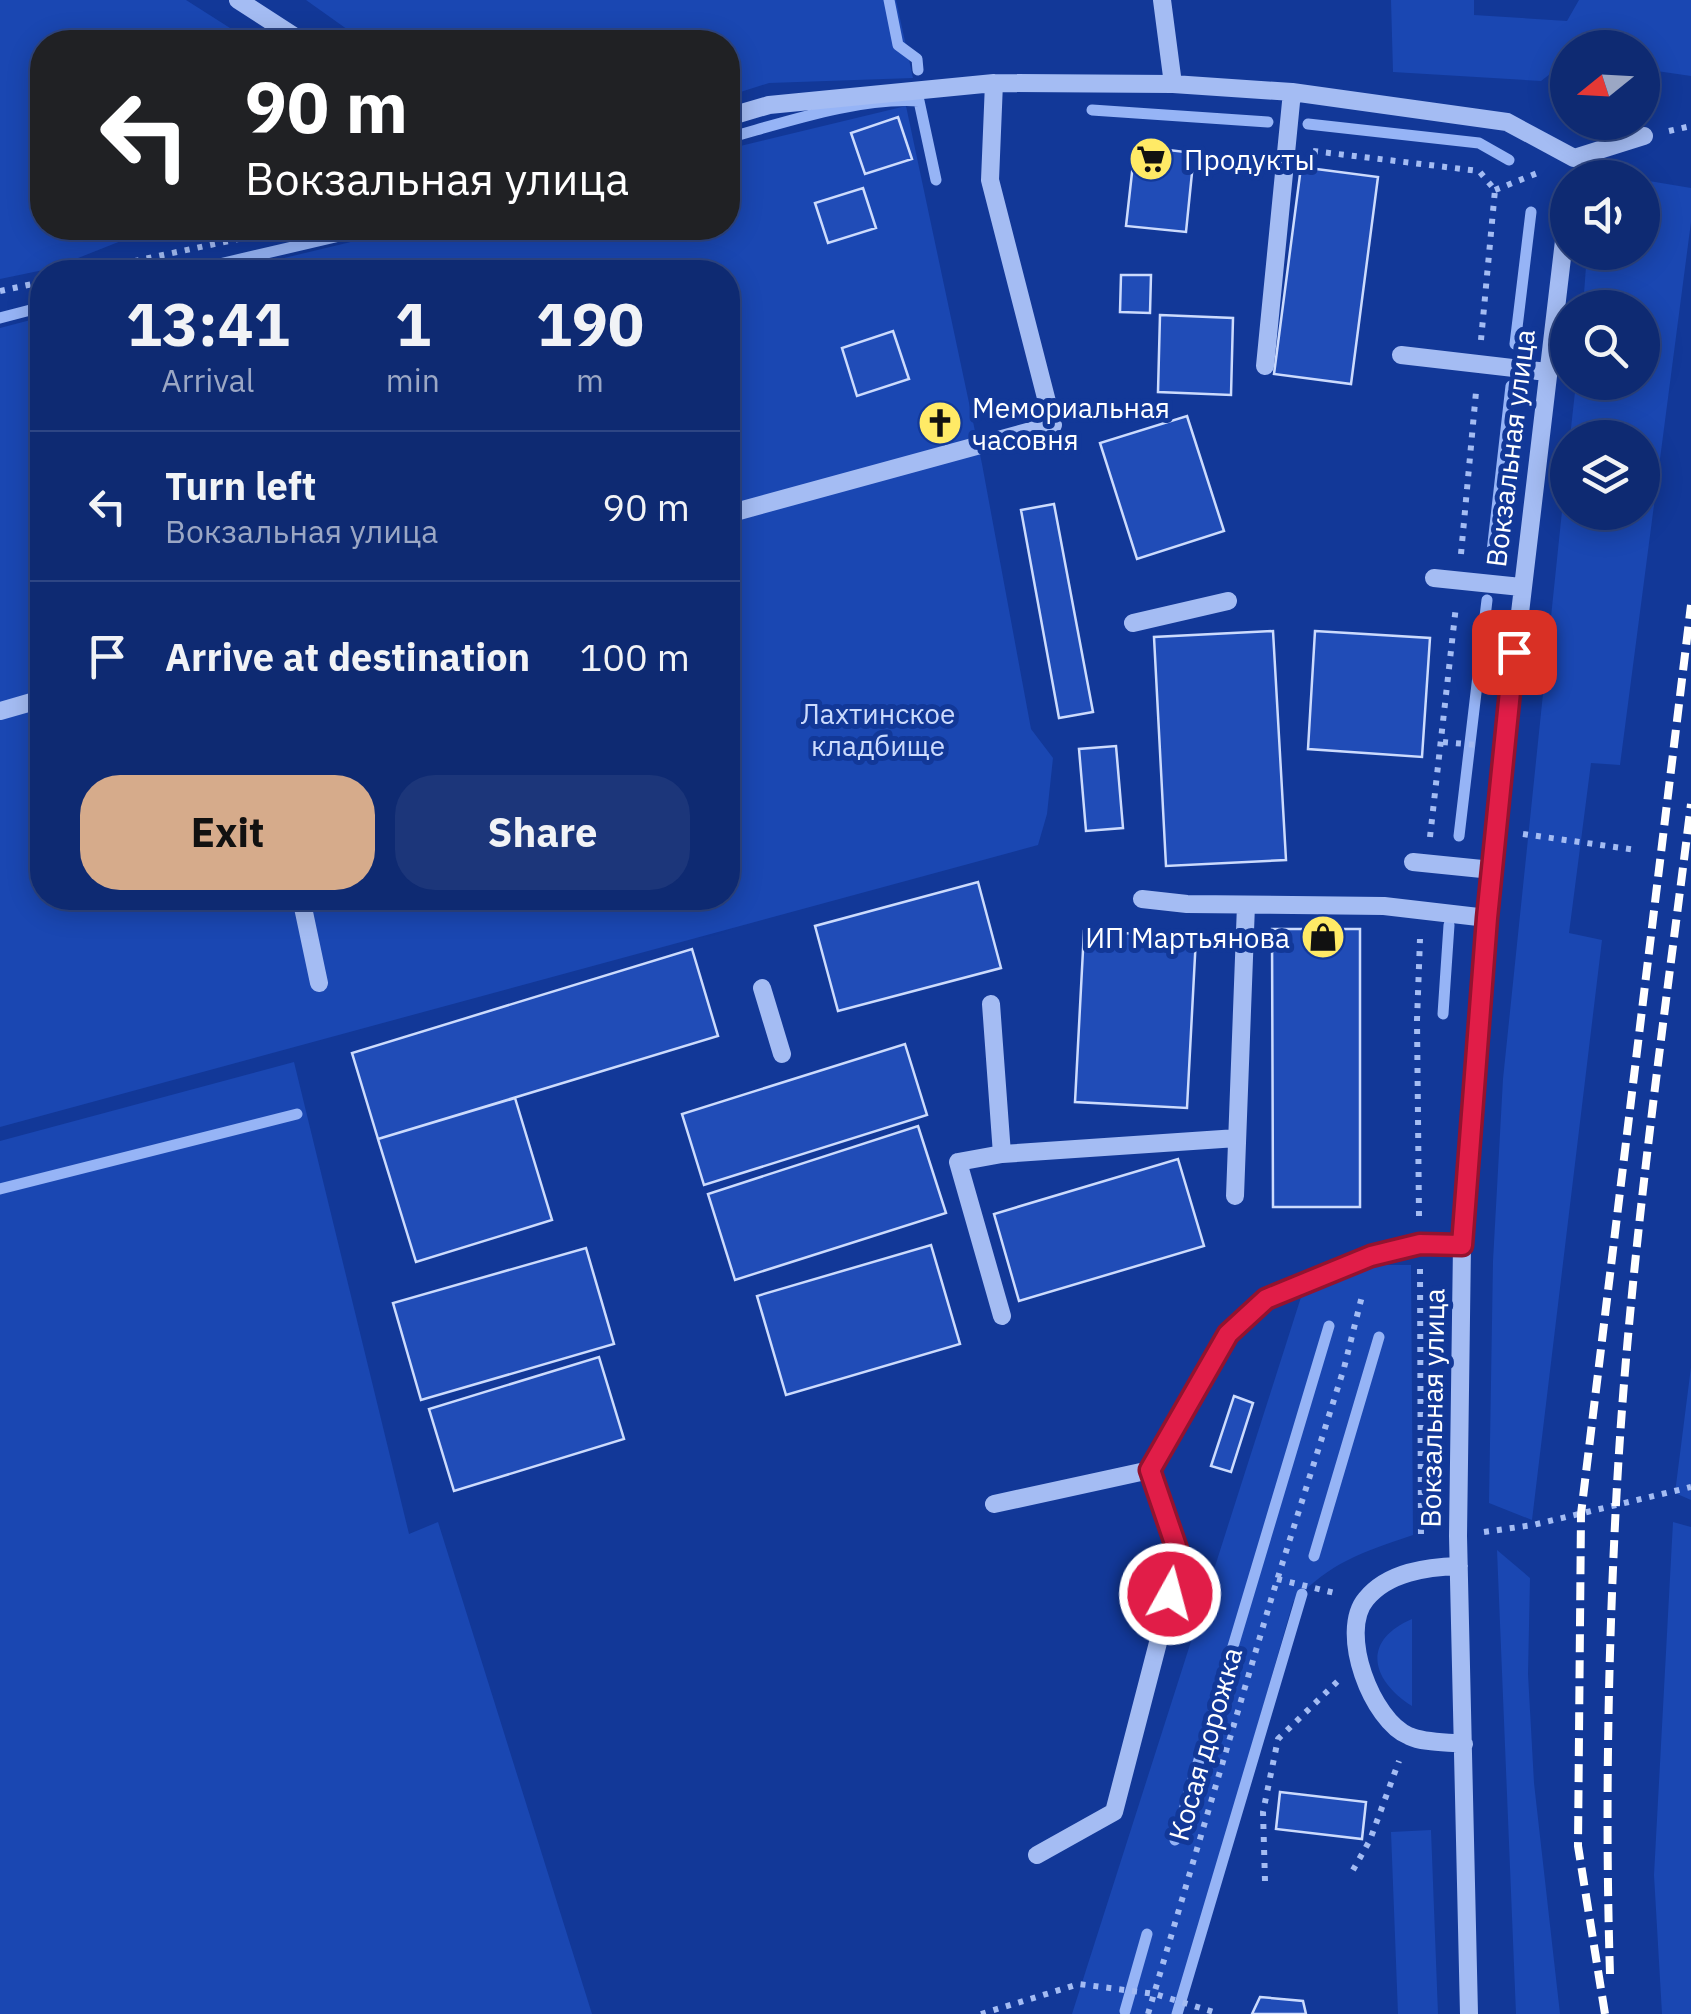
<!DOCTYPE html>
<meta charset="utf-8">
<style>
body{margin:0;font-family:"IBM Plex Sans",sans-serif;background:#1c367a;color:#f1f3f6;height:100vh;display:flex;flex-direction:column;font-size:38px;white-space:nowrap}
*{box-sizing:border-box;margin:0}
p{font-size:32px;color:#9ba7c4}
.icon{flex:none;width:55px;height:55px;fill:none;stroke:currentColor;stroke-width:2;stroke-linecap:round;stroke-linejoin:round}
.map{position:relative;flex:1;overflow:hidden}
.panel{position:absolute;left:30px;top:260px;width:710px;height:650px;display:flex;flex-direction:column;background:#0e2a72;border-radius:40px;box-shadow:0 5px 25px #0003,0 0 0 2px #2e4684}
.panel>*{flex:none}
.guide{position:absolute;left:30px;top:30px;width:710px;height:210px;border-radius:40px;box-shadow:0 5px 25px #0003,0 0 0 2px #2e4684;background:#202124;color:#fff;overflow:hidden}
.needle{width:65px;rotate:252deg}
.tools{position:absolute;left:1550px;top:30px;display:grid;gap:20px}
.tools a{display:grid;place-items:center;width:110px;height:110px;border-radius:50%;background:#0e2a72;box-shadow:0 5px 25px #0003,0 0 0 2px #2e4684;font-size:50px}
.pin{position:absolute;display:grid;place-items:center;width:85px;height:85px;color:#fff;margin:-42px;border-radius:20px;box-shadow:0 5px 15px #0006}
.me{position:absolute;width:110px;margin:-55px;rotate:7deg;stroke-linejoin:round;filter:drop-shadow(0 0 8px #0008)}
.turn{display:flex;align-items:center;gap:35px;height:210px;padding:0 50px;font-size:45px}
.turn .icon{width:130px;height:130px;stroke-width:2.5}
.turn b{display:block;font-size:70px;line-height:85px}
.eta{display:flex;justify-content:space-evenly;align-items:center;height:170px;text-align:center}
.eta b{font-size:60px;font-weight:700;line-height:70px}
.primary-button{display:flex;gap:20px;margin-top:auto;padding:20px 50px}
.primary-button a{flex:1;height:115px;border-radius:40px;background:#d6ab8b;color:#111;font-size:40px;font-weight:700;line-height:115px;text-align:center}
.primary-button a+a{background:#1c367a;color:#f1f3f6}
ul{padding:0;list-style:none}
li{display:flex;align-items:center;gap:30px;height:150px;padding:0 50px;border-top:2px solid #2e4684}
li div{flex:1}
li b{display:block;font-size:38px}
li em{font-style:normal}
.map>svg:first-child{display:block}
.green{fill:#1a47b2}
.lines{fill:none;stroke-linecap:round;stroke-linejoin:round}
.stream{stroke:#96b4f6;stroke-width:11}
.building{fill:#204cb7;stroke:#ccdbfd;stroke-width:2.5}
.path{stroke:#a4bcf3;stroke-width:6;stroke-dasharray:5 8;stroke-linecap:butt}
.minor{stroke:#a4bcf3;stroke-width:18}
.rail{stroke:#fff;stroke-width:8;stroke-dasharray:18 8;stroke-linecap:butt}
.route-casing{stroke:#92132f;stroke-width:25}
.route{stroke:#e11d48;stroke-width:18}
.labels{text-anchor:middle;dominant-baseline:central;stroke-width:10;stroke-linejoin:round;paint-order:stroke}
.poi-label{font-size:28px;fill:#fff;stroke:#123898;text-anchor:start}
.street-label{font-size:28px;fill:#fff;stroke:#123898}
.park-label{font-size:28px;fill:#ccdbfd;stroke:#123898}
</style>
<div class="map">
<svg width="1691" height="2014" viewBox="0 0 1691 2014">
<rect width="100%" height="100%" fill="#123898"/>
<path class="green" d="M0 0H186L252 42H42V228H188L126 239 53 268 0 279Z
M306 0H896L913 78 769 83 728 96V42H365Z
M1391 0H1474V15L1567 21 1579 0H1691V76L1643 69 1642 48H1568L1567 61 1541 81 1393 72Z
M906 106 982 464 1031 729 1053 758 1047 814 1038 845 0 1127V328L42 317V898H728V272H226L409 228H728V149Z
M1643 180 1691 188V222L1620 765 1591 763 1569 933 1602 940 1532 1520 1489 1503 1493 1261 1503 1079 1567 463 1568 512H1642V438L1570 437 1576 383 1642 382V308L1583 307 1587 253 1642 252Z
M294 1062 409 1534 438 1522 592 2014H0V1141Z
M1384 1265H1411L1413 1535C1361 1553 1332 1561 1293 1602L1175 2014H1072L1302 1294 1349 1273Z
M1691 1367V1500L1675 1493Z
M1673 1522 1691 1527V2014H1662L1654 1875Z
M1497 1550 1530 1578 1528 1674 1534 1783 1560 2014H1516Z
M1412 1619V1706C1371 1680 1361 1641 1412 1619Z
M1431 1830 1438 2014H1398L1391 1832Z"/>
<g class="lines">
<path class="stream" d="M889 0 898 45 917 59 918 70
M1092 110 1268 122
M1308 124 1479 143 1509 160
M728 138C786 122 859 97 919 101L936 180
M185 272 374 228
M0 318 42 307
M1515 344 1531 212
M1492 552 1511 386
M1459 836 1487 600
M1443 1014 1449 925
M0 1189 297 1114
M1314 1556 1379 1337
M1175 1840 1329 1326
M1125 2011 1147 1934
M1177 2014 1302 1594"/>
</g>
<path class="building" d="M898 117 912 159 865 174 851 133Z
M1135 146 1194 153 1186 232 1126 226Z
M1301 167 1378 177 1351 384 1274 374Z
M863 188 876 228 828 243 815 203Z
M1121 275H1151L1150 313 1120 312Z
M1160 315 1233 318 1231 395 1158 392Z
M893 331 909 379 857 396 842 348Z
M1187 416 1224 531 1137 559 1100 443Z
M1054 504 1093 712 1059 718 1021 510Z
M1273 631 1286 860 1166 866 1154 637Z
M1315 631 1430 638 1422 757 1308 749Z
M1116 746 1123 828 1086 831 1079 749Z
M978 882 1001 968 838 1011 815 926Z
M1272 929H1360V1207H1273Z
M1084 931 1196 937 1187 1108 1075 1102Z
M692 949 718 1036 378 1139 352 1053Z
M905 1044 927 1115 704 1185 682 1114Z
M515 1098 552 1220 416 1262 378 1139Z
M918 1126 946 1213 735 1280 708 1194Z
M1178 1159 1204 1246 1019 1301 994 1214Z
M931 1245 960 1344 786 1395 757 1296Z
M586 1248 614 1344 421 1400 393 1303Z
M599 1357 624 1439 454 1491 429 1409Z
M1234 1396 1253 1403 1231 1472 1211 1466Z
M1280 1792 1366 1802 1362 1839 1276 1829Z
M1260 1997 1303 2001 1306 2014H1252Z"/>
<g class="lines">
<path class="path" d="M1669 131 1691 126
M1313 151 1479 171 1495 190 1481 340
M1495 190 1540 172
M83 272 290 228
M0 291 42 282
M1461 554 1476 392
M1443 742 1477 745
M1523 834 1636 850
M1430 837 1456 606
M1419 1216 1417 1020 1420 939
M1420 1269 1421 1541
M1484 1532 1533 1525 1691 1487
M1277 1579 1339 1594
M1353 1870 1370 1840 1399 1761
M1265 1881 1263 1812 1278 1739 1339 1680
M981 2014 1079 1984 1155 1994 1217 2013
M1148 2014 1273 1593 1344 1368 1363 1292"/>
<path class="minor" d="M238 0 303 42
M1162 0 1173 84
M728 117 769 105 994 83 1173 84 1292 92 1507 122 1574 158
M1574 158 1644 136
M1401 355 1547 372
M1265 366 1292 92
M728 514 1053 425 990 180 994 83
M1434 578 1521 587
M1133 623 1228 601
M0 711 42 699
M1413 862 1492 870
M301 898 319 983
M1142 899 1187 904 1384 906 1487 918
M762 988 782 1054
M991 1004 1002 1154 1237 1138
M1235 1196 1246 905
M1002 1316 958 1162 1002 1154
M994 1504 1150 1470 1228 1334 1266 1299 1371 1257 1420 1244 1462 1245
M1459 1566C1427 1567 1388 1572 1366 1599 1338 1632 1372 1721 1409 1736 1424 1743 1447 1742 1464 1744
M1037 1855 1114 1812 1180 1558 1150 1470
M1469 2014 1458 1536 1462 1245 1504 748 1568 207"/>
<path class="rail" d="M1610 1974C1605 1818 1608 1660 1616 1504 1628 1270 1662 1037 1691 804
M1605 2014 1578 1846 1581 1514 1691 605"/>
</g>
<g class="lines">
<defs>
<path id="route" d="M1170 1594 1180 1558 1150 1470 1228 1334 1266 1299 1371 1256 1420 1244 1462 1245 1487 918 1514 652"/>
</defs>
<use href="#route" class="route-casing"/>
<use href="#route" class="route"/>
</g>
<defs>
<symbol id="supermarket-disc" viewBox="-11 -11 22 22"><circle r="9.5" fill="#ffea66" stroke="#123898"/><path d="M-6-5.5h2.5l.6 2H6L4.5 2H-2.5L-4.4-4H-6ZM-1.5 3.2a1.3 1.3 0 1 0 .1 0ZM3 3.2a1.3 1.3 0 1 0 .1 0Z" fill="#111"/></symbol>
<symbol id="church-disc" viewBox="-11 -11 22 22"><circle r="9.5" fill="#ffea66" stroke="#123898"/><path d="M-1.2-6h2.4v3.5h3.3v2.4h-3.3V6h-2.4V-.1h-3.3v-2.4h3.3Z" fill="#111"/></symbol>
<symbol id="shop-disc" viewBox="-11 -11 22 22"><circle r="9.5" fill="#ffea66" stroke="#123898"/><path d="M-5-2.5h2.3a2.7 3.5 0 0 1 5.4 0H5L5.5 6h-11ZM-1.5-2.5h3a1.5 2.3 0 0 0-3 0Z" fill="#111"/></symbol>
</defs>
<g fill-rule="evenodd">
<use href="#supermarket-disc" x="1126" y="134" width="50" height="50"/>
<use href="#church-disc" x="915" y="398" width="50" height="50"/>
<use href="#shop-disc" x="1298" y="912" width="50" height="50"/>
</g>
<g class="labels">
<g class="poi-label">
<text x="1184" y="159">Продукты</text>
<text x="972" y="407">Мемориальная<tspan x="972" dy="32">часовня</tspan></text>
<text x="1290" y="937" text-anchor="end">ИП Мартьянова</text>
</g>
<g class="street-label">
<text transform="translate(1510 448) rotate(-83)">Вокзальная улица</text>
<text transform="translate(1432 1408) rotate(-89)">Вокзальная улица</text>
<text transform="translate(1205 1744) rotate(-74)">Косая дорожка</text>
</g>
<g class="park-label">
<text x="878" y="713">Лахтинское<tspan x="878" dy="32">кладбище</tspan></text>
</g>
</g>
</svg>
<div class="tools">
<a><svg class="needle" viewBox="-14 -14 28 28"><path d="M0-13l5 13h-10z" fill="#e53935"/><path d="M0 13l5-13h-10z" fill="#9ba7c4"/></svg></a>
<a><svg class="icon" aria-label="sound" viewBox="0 0 24 24"><path d="M4 9h4l5-4v14l-5-4H4zM17 9q2 3 0 6"/></svg></a>
<a><svg class="icon" aria-label="search" viewBox="0 0 24 24"><circle cx="10" cy="10" r="6"/><path d="M15 15l6 6"/></svg></a>
<a><svg class="icon" aria-label="layers" viewBox="0 0 24 24"><path d="M12 4l9 5-9 5-9-5zM3 14l9 5 9-5"/></svg></a>
</div>
<div class="pin" style="left:1514px;top:652px;background:#d93025"><svg class="icon" aria-label="arrive" viewBox="0 0 24 24"><path d="M6 21V4h12l-3 4 3 4H6"/></svg></div>
<svg class="me" style="left:1170px;top:1594px" viewBox="-20 -20 40 40"><circle r="17" fill="#e11d48" stroke="#fff" stroke-width="3"/><path d="M0-11L8 9 0 5-8 9z" fill="#fff"/></svg>
<div class="guide">
<div class="turn"><svg class="icon" aria-label="left" viewBox="0 0 24 24"><path d="M17 20v-9H6M10 6l-5 5 5 5"/></svg><div><b>90 m</b>Вокзальная улица</div></div>
</div>
<section class="panel">
<div class="eta">
<div><b>13:41</b><p>Arrival</p></div>
<div><b>1</b><p>min</p></div>
<div><b>190</b><p>m</p></div>
</div>
<ul>
<li><svg class="icon" aria-label="left" viewBox="0 0 24 24"><path d="M17 20v-9H6M10 6l-5 5 5 5"/></svg><div><b>Turn left</b><p>Вокзальная улица</p></div><em>90 m</em></li>
<li><svg class="icon" aria-label="arrive" viewBox="0 0 24 24"><path d="M6 21V4h12l-3 4 3 4H6"/></svg><div><b>Arrive at destination</b></div><em>100 m</em></li>
</ul>
<div class="primary-button"><a>Exit</a><a>Share</a></div>
</section>
</div>
